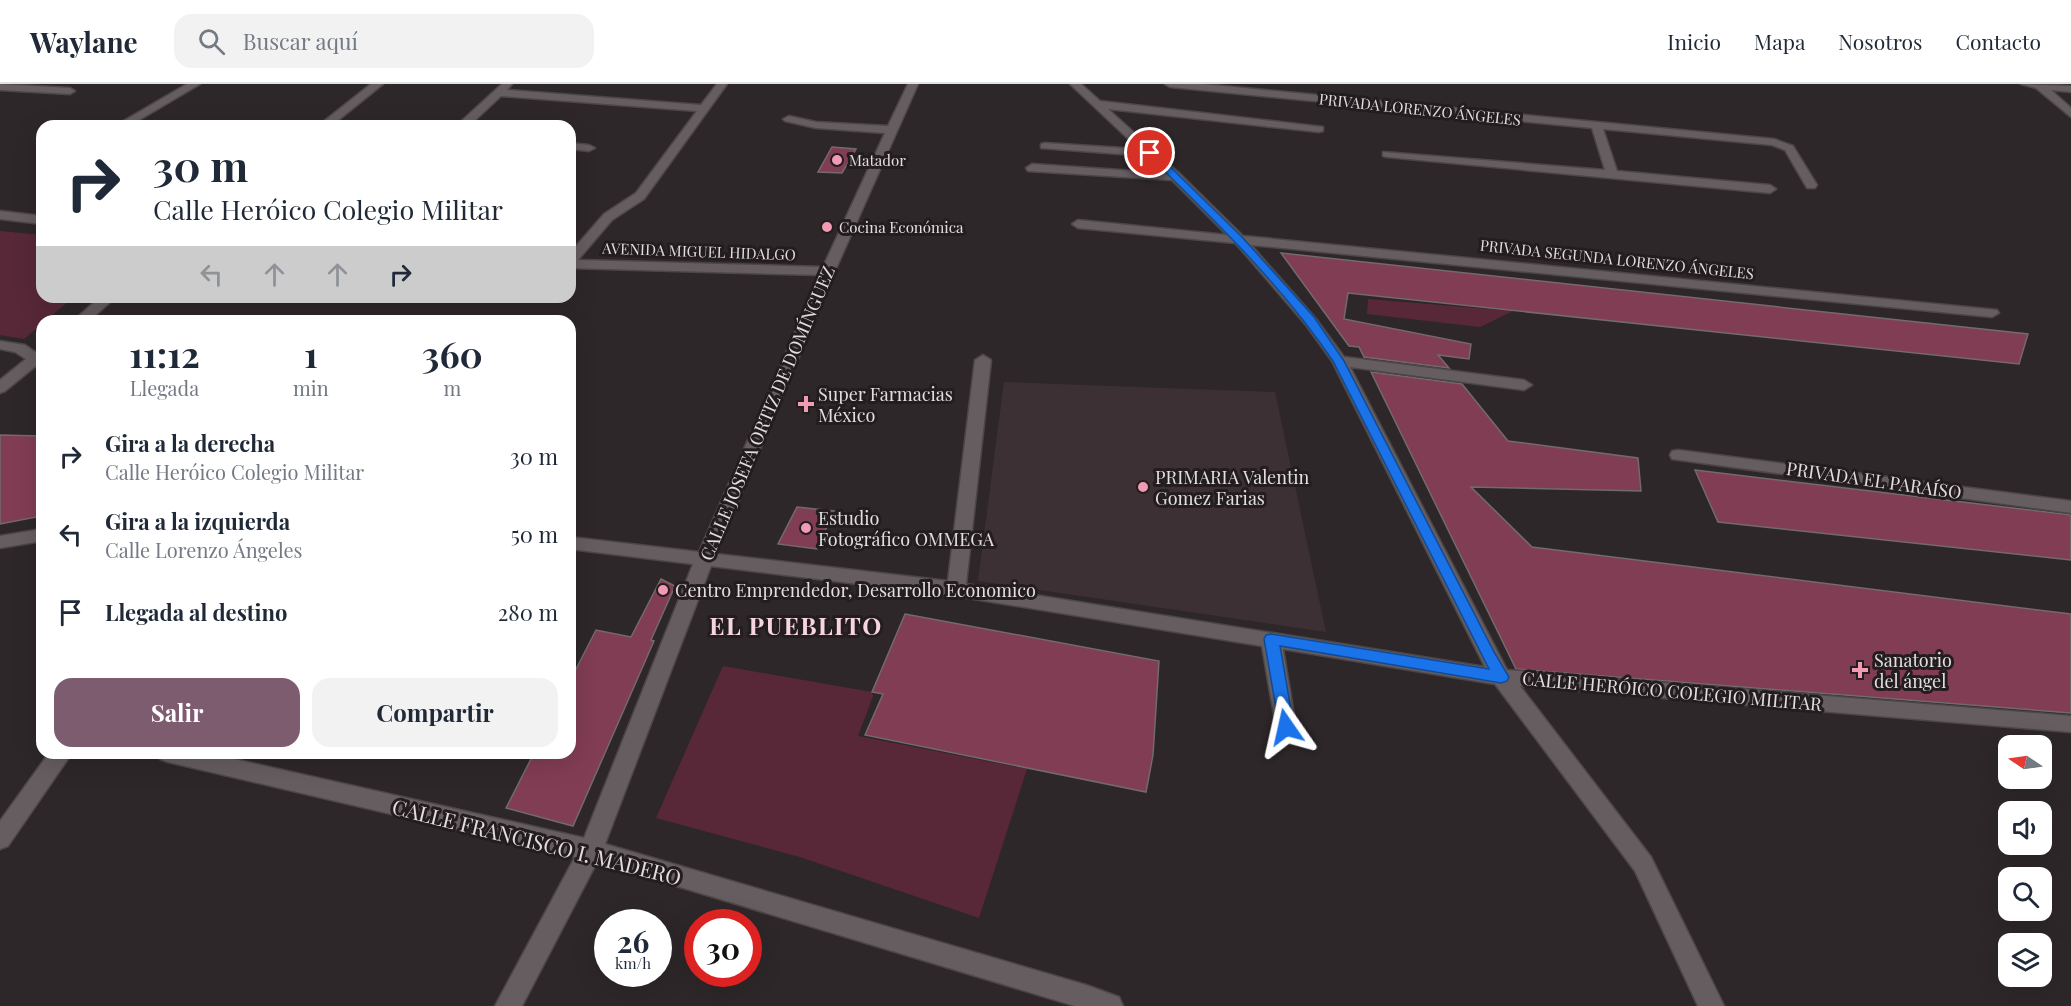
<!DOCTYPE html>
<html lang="es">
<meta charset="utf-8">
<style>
body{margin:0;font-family:"Playfair Display",serif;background:#f2f2f3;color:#1f2937;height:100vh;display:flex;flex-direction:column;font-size:22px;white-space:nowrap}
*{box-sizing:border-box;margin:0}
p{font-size:20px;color:#747a83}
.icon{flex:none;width:33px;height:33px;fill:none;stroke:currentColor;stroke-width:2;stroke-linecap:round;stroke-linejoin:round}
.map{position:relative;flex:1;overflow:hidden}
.sheet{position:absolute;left:36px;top:231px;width:540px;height:444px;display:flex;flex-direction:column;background:#fff;border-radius:18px;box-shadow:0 6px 24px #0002}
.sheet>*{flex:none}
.banner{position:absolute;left:36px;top:36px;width:540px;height:183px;border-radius:18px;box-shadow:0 6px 24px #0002;background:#fff;color:#1f2937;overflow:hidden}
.needle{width:39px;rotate:283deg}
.tools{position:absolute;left:1998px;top:651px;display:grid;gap:12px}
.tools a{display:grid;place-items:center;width:54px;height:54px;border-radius:12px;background:#fff;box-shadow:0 6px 24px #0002;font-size:30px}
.speed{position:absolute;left:594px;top:825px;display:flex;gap:12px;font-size:30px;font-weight:700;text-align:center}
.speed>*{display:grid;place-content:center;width:78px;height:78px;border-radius:50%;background:#fff;box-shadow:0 6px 24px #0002;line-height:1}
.speed small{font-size:15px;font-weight:400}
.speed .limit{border:9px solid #d22;background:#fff;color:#111}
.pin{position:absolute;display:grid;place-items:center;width:51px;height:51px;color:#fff;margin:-26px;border:3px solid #fff;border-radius:50%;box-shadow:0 2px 6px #0007}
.me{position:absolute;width:66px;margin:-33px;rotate:349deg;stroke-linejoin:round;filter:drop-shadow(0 0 4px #0008)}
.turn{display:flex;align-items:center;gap:21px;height:126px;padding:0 18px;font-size:27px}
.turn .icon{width:78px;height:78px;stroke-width:2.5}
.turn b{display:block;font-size:42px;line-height:51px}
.lanes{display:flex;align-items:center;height:57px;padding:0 18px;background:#0003;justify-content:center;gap:30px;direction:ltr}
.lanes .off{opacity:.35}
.eta{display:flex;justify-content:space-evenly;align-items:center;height:102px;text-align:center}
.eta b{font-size:36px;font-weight:700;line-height:42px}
.primary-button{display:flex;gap:12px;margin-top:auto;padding:12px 18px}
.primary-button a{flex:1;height:69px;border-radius:18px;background:#7d5c6f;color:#fff;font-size:24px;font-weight:700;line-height:69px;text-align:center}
.primary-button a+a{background:#f2f2f3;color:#1f2937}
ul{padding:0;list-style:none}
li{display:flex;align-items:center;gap:18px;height:78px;padding:0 18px}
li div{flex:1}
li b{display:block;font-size:22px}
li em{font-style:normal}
header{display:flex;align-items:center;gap:36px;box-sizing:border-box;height:84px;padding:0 30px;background:#fff;border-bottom:2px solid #e0e1e3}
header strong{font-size:28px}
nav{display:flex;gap:33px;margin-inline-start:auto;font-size:21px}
.search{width:420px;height:54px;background:#f2f2f3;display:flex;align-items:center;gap:15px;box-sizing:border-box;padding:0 21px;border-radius:18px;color:#747a83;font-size:22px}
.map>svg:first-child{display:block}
.built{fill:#3d3034}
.green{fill:#582838}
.building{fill:#813d53;stroke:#726a6c;stroke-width:1.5}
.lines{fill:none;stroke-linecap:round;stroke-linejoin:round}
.minor-casing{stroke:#4b4647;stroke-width:3}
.minor{fill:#655d5f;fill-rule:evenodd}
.route{fill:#1a73e8;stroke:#114b97;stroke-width:1.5}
.poi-dot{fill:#f19ab3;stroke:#241d1f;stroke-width:2}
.labels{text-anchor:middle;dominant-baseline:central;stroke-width:6;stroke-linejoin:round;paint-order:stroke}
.far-street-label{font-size:15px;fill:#e2dedf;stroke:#241d1f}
.far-poi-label{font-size:15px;fill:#e2dedf;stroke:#241d1f;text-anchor:start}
.poi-label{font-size:18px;fill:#e2dedf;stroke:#241d1f;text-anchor:start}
.street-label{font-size:18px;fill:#e2dedf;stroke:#241d1f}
.near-street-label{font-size:21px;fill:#e2dedf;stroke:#241d1f}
.district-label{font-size:24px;font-weight:bold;letter-spacing:1.5px;fill:#f7d5de;stroke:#241d1f}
</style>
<header>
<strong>Waylane</strong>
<div class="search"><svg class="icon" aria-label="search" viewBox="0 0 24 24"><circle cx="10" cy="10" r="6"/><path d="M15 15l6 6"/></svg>Buscar aquí</div>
<nav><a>Inicio</a><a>Mapa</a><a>Nosotros</a><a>Contacto</a></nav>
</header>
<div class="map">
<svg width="2071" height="922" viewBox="0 0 2071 922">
<rect width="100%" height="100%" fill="#2e2729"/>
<path class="built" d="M1004 298 1275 308 1326 548 978 497Z"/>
<path class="green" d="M0 147 42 151V213H74L45 237H42V240L24 255 0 251Z
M1368 215 1513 227 1480 243 1367 230Z
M723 582 872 608 873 612 858 652 1027 685 979 834 800 773 656 734Z"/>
<path class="building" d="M832 63 856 65 842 89 818 88Z
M1281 169 2028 250 2019 280 1348 209 1344 235 1471 260 1469 275 1438 271 1449 284 1364 273 1359 263 1349 262Z
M1371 288 1462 300 1508 357 1638 374 1641 407 1471 403 1532 463 2071 530V629L1516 585Z
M0 351 42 352V432L0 440Z
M1695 386 2071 431V476L1718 438Z
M797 423 834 427 817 465 778 460Z
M661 495 675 502 651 556 654 557 573 742 506 724 534 669H570V597L596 546 631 553Z
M905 530 1159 577 1153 671 1146 708 865 651 883 610 872 608Z"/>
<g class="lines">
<defs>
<path id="minor" d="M0 0 70 4 75 7 70 10 0 6Z
M187 0H200L129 42H115Z
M371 0H383L331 42H318Z
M502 0H512L507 6 701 21 717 0H727L644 115 612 136 578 176 823 183 885 49 816 44 785 37 783 35 789 32 816 38 888 42 908 0H918L835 187 716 470 948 497 975 276 983 271 991 276 966 500 1485 583 1332 277 1306 241 1244 169 1235 159 1078 144 1072 140 1078 136 1227 151 1172 96 1028 87 1026 84 1032 80 1164 89 1147 72 1041 64V60L1045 59 1139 65 1070 0H1081L1100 17 1323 43V47L1319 48 1108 25 1180 90 1243 152 1997 226 1999 229 1992 233 1251 161 1316 235 1344 273 1524 296 1532 301 1524 306 1350 283 1507 586 2071 632V648L1520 602 1651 773 1724 922H1698L1635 787 1495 600 1283 565 1296 643 1293 649 1286 651 1279 649 1276 643 1262 562 956 512 711 482 605 760 1086 901 1119 913 1123 922H1075L597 778 522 922H495L575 773 168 678 160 675 157 669H207L584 754 693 480 570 465V453L699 468 820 191 570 184V169L604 130 636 109 697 27 501 12 469 42H456Z
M1165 0H1203L1774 55 1793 62 1817 101 1815 104H1807L1785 66 1772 61 1603 45 1617 87 1770 101 1776 105 1770 109 1387 73 1383 72V68L1605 86 1592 44 1170 3Z
M2021 0 2071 2V8L2051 6 2071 24V33L2036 4Z
M570 59 589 61 595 64 589 67 570 65Z
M0 127 42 132V140L0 135Z
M100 213H116L89 237H73Z
M0 257 25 261 35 268 42 265V277L5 307 0 309V296L26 275 15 268 0 265Z
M1678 366 2071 417V429L1672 375 1670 371 1672 367Z
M42 445V457L0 464V452Z
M49 669H72L8 762 0 765V737Z"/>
</defs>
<use href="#minor" class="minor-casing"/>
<use href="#minor" class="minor"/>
</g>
<path class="route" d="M1147 67H1154L1242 153 1314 233 1344 277 1494 568 1509 593 1507 597 1501 599 1280 562 1294 643 1291 647 1286 649 1280 647 1264 555 1266 551 1271 550 1489 585 1333 277C1281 200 1214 136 1147 70Z"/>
<g class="poi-dot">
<circle cx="837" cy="76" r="6"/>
<circle cx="827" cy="143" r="6"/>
<path d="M803 311h6v6h6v6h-6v6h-6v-6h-6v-6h6z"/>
<circle cx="1143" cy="403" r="6"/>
<circle cx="806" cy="444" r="6"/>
<circle cx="663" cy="506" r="6"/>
<path d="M1857 577h6v6h6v6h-6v6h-6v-6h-6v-6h6z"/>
</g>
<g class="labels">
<g class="far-street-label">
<text transform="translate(1420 25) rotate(6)">PRIVADA LORENZO ÁNGELES</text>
<text transform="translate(699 167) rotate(2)">AVENIDA MIGUEL HIDALGO</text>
<text transform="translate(1617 175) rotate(6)">PRIVADA SEGUNDA LORENZO ÁNGELES</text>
</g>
<g class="far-poi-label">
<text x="849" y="76">Matador</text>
<text x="839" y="143">Cocina Económica</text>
</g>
<g class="poi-label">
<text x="818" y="310">Super Farmacias<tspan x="818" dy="21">México</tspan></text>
<text x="1155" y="393">PRIMARIA Valentin<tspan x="1155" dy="21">Gomez Farias</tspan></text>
<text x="818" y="434">Estudio<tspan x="818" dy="21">Fotográfico OMMEGA</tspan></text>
<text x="675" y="506">Centro Emprendedor, Desarrollo Economico</text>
<text x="1874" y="576">Sanatorio<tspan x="1874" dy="21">del ángel</tspan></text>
</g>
<g class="street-label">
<text transform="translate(767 329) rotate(-67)">CALLE JOSEFA ORTIZ DE DOMÍNGUEZ</text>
<text transform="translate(1874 396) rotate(8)">PRIVADA EL PARAÍSO</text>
<text transform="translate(1672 607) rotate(5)">CALLE HERÓICO COLEGIO MILITAR</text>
</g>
<g class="near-street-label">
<text transform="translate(537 757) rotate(14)">CALLE FRANCISCO I. MADERO</text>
</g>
<g class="district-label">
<text x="796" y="541">EL PUEBLITO</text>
</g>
</g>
</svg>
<div class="tools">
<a><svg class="needle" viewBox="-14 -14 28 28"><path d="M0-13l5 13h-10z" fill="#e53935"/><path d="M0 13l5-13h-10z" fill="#747a83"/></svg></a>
<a><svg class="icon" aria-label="sound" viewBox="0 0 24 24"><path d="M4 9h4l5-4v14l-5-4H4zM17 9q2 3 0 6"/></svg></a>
<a><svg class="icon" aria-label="search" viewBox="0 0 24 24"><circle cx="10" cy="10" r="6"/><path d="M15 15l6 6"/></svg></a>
<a><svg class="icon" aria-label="layers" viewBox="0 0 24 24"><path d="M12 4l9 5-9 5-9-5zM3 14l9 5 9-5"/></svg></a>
</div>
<div class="speed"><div>26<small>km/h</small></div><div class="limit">30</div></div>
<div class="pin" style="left:1150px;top:69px;background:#d93025"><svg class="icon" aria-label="arrive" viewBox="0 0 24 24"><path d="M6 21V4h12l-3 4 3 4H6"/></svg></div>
<svg class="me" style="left:1286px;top:643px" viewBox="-20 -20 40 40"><path d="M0-17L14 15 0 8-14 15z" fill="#1a73e8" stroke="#fff" stroke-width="4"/></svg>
<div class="banner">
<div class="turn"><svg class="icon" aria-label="right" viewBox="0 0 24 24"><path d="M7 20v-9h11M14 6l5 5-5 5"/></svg><div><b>30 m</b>Calle Heróico Colegio Militar</div></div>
<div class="lanes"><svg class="icon off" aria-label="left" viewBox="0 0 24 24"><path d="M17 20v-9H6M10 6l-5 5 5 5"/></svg><svg class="icon off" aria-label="ahead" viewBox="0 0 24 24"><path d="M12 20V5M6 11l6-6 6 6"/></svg><svg class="icon off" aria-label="ahead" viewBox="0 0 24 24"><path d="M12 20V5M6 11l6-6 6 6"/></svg><svg class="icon" aria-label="right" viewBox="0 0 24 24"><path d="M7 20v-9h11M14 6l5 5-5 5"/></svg></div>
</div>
<section class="sheet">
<div class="eta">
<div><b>11:12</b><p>Llegada</p></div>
<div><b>1</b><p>min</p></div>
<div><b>360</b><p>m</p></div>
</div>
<ul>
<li><svg class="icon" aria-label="right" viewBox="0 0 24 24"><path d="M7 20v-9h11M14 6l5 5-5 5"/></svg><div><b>Gira a la derecha</b><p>Calle Heróico Colegio Militar</p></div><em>30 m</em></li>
<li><svg class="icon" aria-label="left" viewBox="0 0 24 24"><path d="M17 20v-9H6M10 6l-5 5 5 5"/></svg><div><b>Gira a la izquierda</b><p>Calle Lorenzo Ángeles</p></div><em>50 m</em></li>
<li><svg class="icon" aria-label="arrive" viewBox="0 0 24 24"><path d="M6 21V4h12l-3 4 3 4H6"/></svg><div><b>Llegada al destino</b></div><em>280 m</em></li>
</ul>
<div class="primary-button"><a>Salir</a><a>Compartir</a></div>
</section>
</div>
